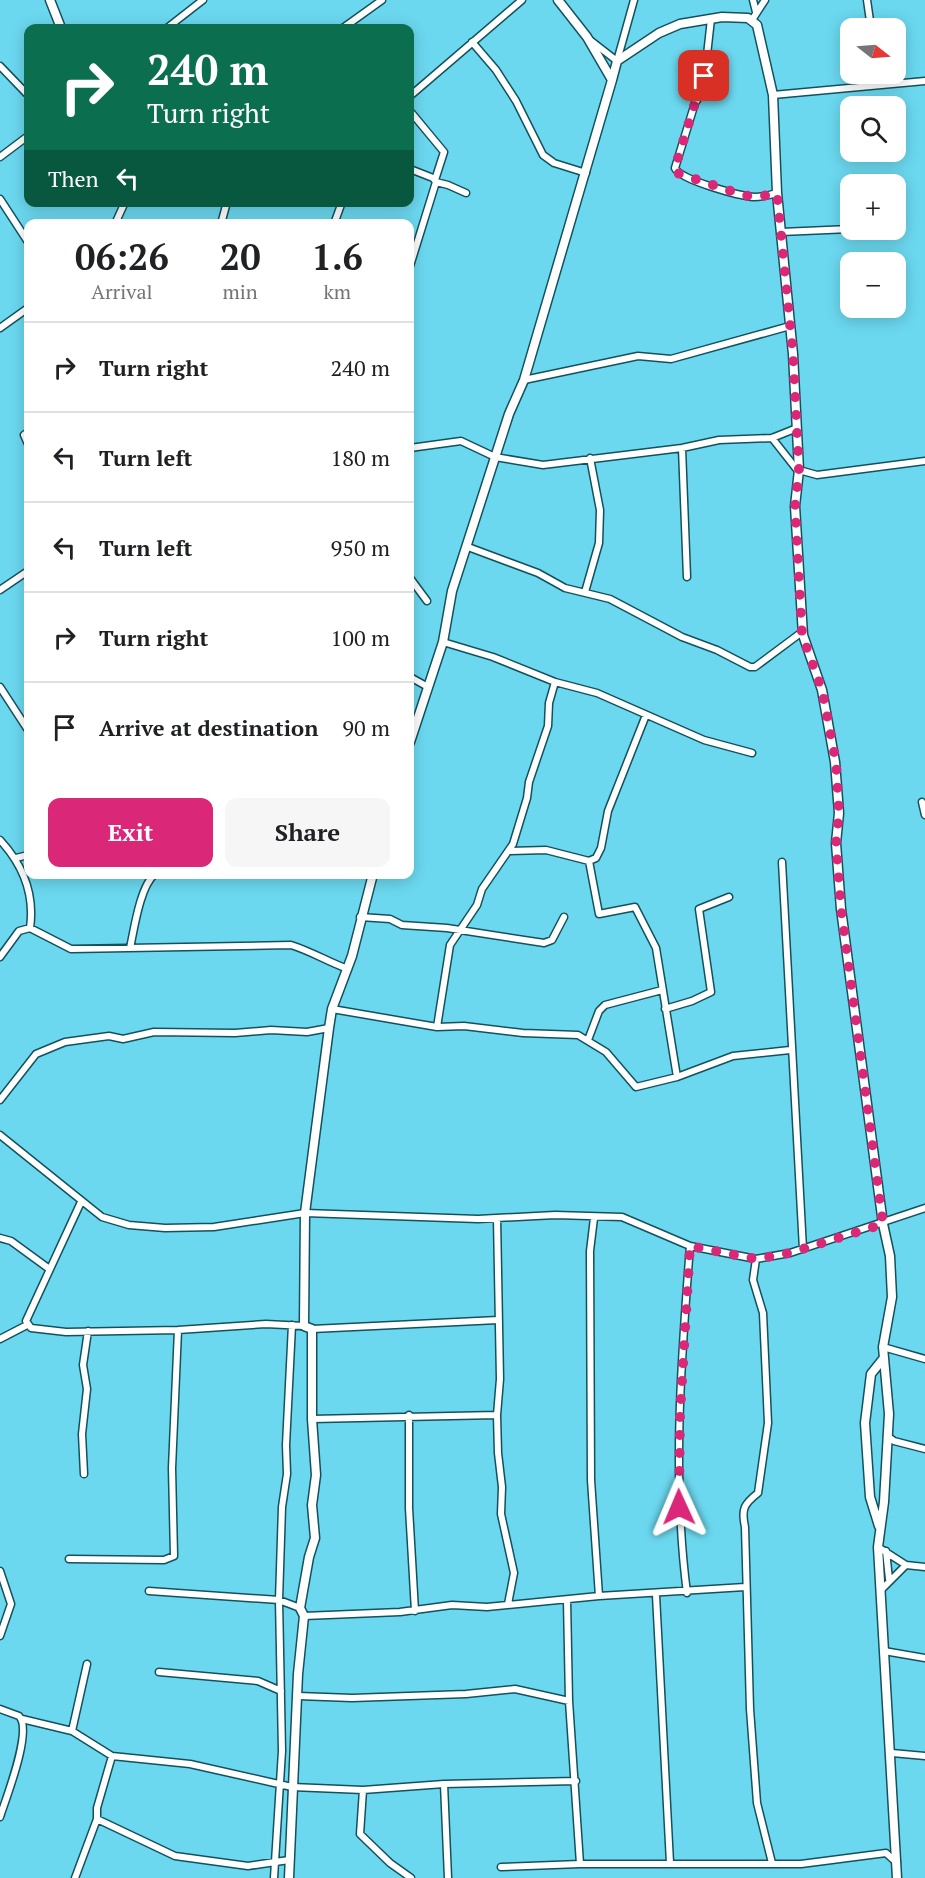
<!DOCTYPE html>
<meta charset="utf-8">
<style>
body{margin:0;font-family:"PT Serif",serif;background:#f6f6f6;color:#202124;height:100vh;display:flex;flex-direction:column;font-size:22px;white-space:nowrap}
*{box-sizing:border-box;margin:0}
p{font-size:20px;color:#757577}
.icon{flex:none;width:33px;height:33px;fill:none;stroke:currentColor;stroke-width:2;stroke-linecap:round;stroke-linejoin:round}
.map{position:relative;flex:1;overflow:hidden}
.panel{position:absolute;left:24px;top:219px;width:390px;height:660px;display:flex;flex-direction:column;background:#fff;border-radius:12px;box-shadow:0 3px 15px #0003}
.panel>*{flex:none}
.guide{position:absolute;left:24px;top:24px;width:390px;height:183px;border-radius:12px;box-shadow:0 3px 15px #0003;background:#0b6e4f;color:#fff;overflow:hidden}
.needle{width:39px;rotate:107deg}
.buttons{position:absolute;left:840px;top:18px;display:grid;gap:12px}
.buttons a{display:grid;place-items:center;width:66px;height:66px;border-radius:12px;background:#fff;box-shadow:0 3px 15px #0003;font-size:30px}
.pin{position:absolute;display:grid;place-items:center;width:51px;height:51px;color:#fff;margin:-26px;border-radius:12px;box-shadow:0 3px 9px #0006}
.me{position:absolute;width:66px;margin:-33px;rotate:359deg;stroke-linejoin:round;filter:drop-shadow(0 0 4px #0008)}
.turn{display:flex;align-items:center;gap:21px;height:126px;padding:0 24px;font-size:27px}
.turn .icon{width:78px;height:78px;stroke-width:2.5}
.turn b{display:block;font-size:42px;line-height:51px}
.then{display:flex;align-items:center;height:57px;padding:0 24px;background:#0003;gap:12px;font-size:22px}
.eta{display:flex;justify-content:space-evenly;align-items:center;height:102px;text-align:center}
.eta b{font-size:36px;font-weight:600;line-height:42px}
.cta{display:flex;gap:12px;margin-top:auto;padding:12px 24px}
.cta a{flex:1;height:69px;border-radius:12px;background:#db2777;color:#fff;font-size:24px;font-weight:600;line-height:69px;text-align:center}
.cta a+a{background:#f6f6f6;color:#202124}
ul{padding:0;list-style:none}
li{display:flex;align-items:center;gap:18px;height:90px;padding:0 24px;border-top:2px solid #e0e0e0}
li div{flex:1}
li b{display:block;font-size:22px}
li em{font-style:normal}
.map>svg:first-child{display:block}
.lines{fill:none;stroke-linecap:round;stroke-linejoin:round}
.street-casing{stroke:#13515c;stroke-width:9}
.secondary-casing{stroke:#13515c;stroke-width:11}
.street{stroke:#fff;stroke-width:6}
.secondary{stroke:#fff;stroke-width:8}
.route{stroke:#db2777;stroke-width:10;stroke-dasharray:0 18}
</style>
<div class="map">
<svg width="925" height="1878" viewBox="0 0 925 1878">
<rect width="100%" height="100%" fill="#6bd8ef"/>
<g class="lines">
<defs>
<path id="street" d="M753 0 756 12
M867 0 871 28
M711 19 703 91 695 103 675 168C680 180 740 196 754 197 761 197 770 195 777 193
M752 20 765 0
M167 28 203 0
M343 28 382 0
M590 40 617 61 634 0
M472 42 496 70 516 101 543 155 554 163 586 173
M0 66 28 95
M876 74 877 85
M773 95 925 81
M410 96 522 0
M410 111 444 152 435 180
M0 157 28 136
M410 169 433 178 436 182 410 266
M436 182 448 185 466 193
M0 199 28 242
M115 224 125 202
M221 224 227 202
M334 224 342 202
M781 232 850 229
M0 328 28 308
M524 380 638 356 671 359 790 326
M28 432 24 435 28 444
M772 438 798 471
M410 448 461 441 495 457 543 465 682 448 719 440 772 438 797 428
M682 448 687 577
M799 470 817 475 925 461
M468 547 538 573 565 588 610 599 682 637 717 650 750 667H755L802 632
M410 578 427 601
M0 590 28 571
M585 592 599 543 600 510 590 458
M443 642 493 657 555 682 597 693 704 740 752 753
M410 677 428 687
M0 687 28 730
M922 802 925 815
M0 840C23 865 35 893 30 928
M510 851 546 850 589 861 596 858 601 848 608 811 646 715
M16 858 28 855
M589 861 599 914 635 907 656 948 677 1077
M782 862 803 1249
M360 917 390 919 402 925 447 928 544 943 552 940 564 917
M130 948C134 930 140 886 155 874
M0 957 19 931 30 928 71 949 291 945C313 952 328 962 348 969
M332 1009 437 1027 464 1026 523 1033 578 1035 606 1052 636 1087 677 1077 733 1056 790 1050
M665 1009 692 1001 711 992 699 909 729 897
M437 1027 450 945 477 905 482 889 513 844 527 798 529 782 548 726 549 703 555 682
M588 1040 599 1011 605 1005 662 990
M0 1100 36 1054 65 1042 109 1036 123 1039 154 1032 235 1033 271 1030 307 1032 329 1028
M0 1135 102 1217 129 1225 165 1228 214 1227 305 1213 478 1219 555 1215 622 1217 690 1246 756 1259 790 1253 925 1208
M81 1202 26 1321 31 1328 66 1332 178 1330 266 1324 304 1326
M497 1218 500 1379 497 1415 498 1453 502 1487 501 1514 514 1573 508 1604
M594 1218 590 1251 591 1480 599 1596
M0 1238 11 1241 48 1268
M756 1259 753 1280 763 1313 768 1423 758 1493C744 1504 741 1509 745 1527L750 1709 757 1803 772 1863
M312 1329 498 1320
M0 1339 27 1325
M883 1347 925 1359
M409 1415V1508L415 1611
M312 1419 497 1415
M887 1436 894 1441 925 1449
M84 1474 82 1434 87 1389 83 1365 88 1331
M878 1547 906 1565 925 1567
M886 1551 889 1579
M69 1559 164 1560 174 1556 172 1468 178 1330
M0 1571 11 1604 0 1636
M881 1590 906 1565
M149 1591 279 1600 300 1608
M687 1593C672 1478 681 1361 690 1246
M656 1595 670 1863
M567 1600 569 1701 580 1864H801L886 1853 897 1863
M304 1616 400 1612 452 1605 487 1607 599 1596 745 1587
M884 1651 925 1658
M159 1672 258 1681 281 1691
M298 1696 352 1698 466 1694 515 1689 569 1701
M0 1709 19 1716C33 1730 6 1798 0 1817
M22 1719 72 1731 112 1756 190 1764 292 1787 363 1790 444 1784 576 1781
M72 1731 87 1664
M892 1753 925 1756
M112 1756 97 1808V1819L175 1856 248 1866 289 1860
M444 1784 448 1878
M363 1790 360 1834 390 1863 411 1878
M501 1867 580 1864
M75 1878 97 1819
M274 1878 282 1751 279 1600 282 1507 287 1474 286 1445 292 1325"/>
<path id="secondary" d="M50 0 61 28
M612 80 617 61 659 33 680 24 722 17 748 18 757 25 773 95 777 193 793 354 799 470 795 506 803 635 822 690 835 762 839 813 836 843 841 909 883 1224 890 1256 892 1297 883 1347 889 1414 884 1502 878 1547 897 1878
M410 742 443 642 452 591 509 414 524 380 612 80 587 37 558 0
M879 1526 870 1497 865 1423 871 1374 883 1359
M289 1878 298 1674 304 1616 300 1608 309 1557 315 1538 312 1505 316 1475 312 1419V1329L304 1326 305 1213 329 1028 332 1009 352 956 373 874"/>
</defs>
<use href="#street" class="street-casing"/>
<use href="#secondary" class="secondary-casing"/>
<use href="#street" class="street"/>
<use href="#secondary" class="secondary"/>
</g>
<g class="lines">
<path class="route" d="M679 1507 680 1415 690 1246 756 1259 790 1253 883 1224 841 909 836 843 839 813 836 762 822 690 802 635 795 506 799 470 793 354 777 194 754 197 743 195 677 173 675 168 695 103 703 91 704 76"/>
</g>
</svg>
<div class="buttons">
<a><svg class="needle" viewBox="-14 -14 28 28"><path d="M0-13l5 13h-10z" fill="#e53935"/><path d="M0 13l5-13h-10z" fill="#757577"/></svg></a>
<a><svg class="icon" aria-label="search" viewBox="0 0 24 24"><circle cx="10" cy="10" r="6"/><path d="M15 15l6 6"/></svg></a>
<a>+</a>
<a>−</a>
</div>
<div class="pin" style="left:704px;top:76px;background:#d93025"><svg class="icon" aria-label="arrive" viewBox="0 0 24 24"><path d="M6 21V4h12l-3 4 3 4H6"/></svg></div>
<svg class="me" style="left:679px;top:1507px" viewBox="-20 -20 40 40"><path d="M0-17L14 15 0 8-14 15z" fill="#db2777" stroke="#fff" stroke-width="4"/></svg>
<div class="guide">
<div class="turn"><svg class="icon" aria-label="right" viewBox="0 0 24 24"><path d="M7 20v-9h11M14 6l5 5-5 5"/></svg><div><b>240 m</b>Turn right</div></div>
<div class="then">Then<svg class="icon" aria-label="left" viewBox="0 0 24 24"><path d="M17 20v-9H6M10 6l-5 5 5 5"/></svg></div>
</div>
<section class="panel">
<div class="eta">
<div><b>06:26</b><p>Arrival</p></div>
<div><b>20</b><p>min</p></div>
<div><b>1.6</b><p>km</p></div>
</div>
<ul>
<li><svg class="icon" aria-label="right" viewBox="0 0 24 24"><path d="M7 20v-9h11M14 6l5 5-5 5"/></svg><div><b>Turn right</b></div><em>240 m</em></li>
<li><svg class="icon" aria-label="left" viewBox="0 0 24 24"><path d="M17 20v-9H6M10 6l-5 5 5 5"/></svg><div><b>Turn left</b></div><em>180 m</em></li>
<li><svg class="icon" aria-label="left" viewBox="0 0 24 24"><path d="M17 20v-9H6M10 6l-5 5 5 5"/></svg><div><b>Turn left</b></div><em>950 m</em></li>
<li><svg class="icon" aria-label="right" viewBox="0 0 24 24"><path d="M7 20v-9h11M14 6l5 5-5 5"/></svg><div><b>Turn right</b></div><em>100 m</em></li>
<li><svg class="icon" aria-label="arrive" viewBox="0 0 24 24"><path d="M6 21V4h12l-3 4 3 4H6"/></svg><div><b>Arrive at destination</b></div><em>90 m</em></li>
</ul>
<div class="cta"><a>Exit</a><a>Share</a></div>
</section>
</div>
